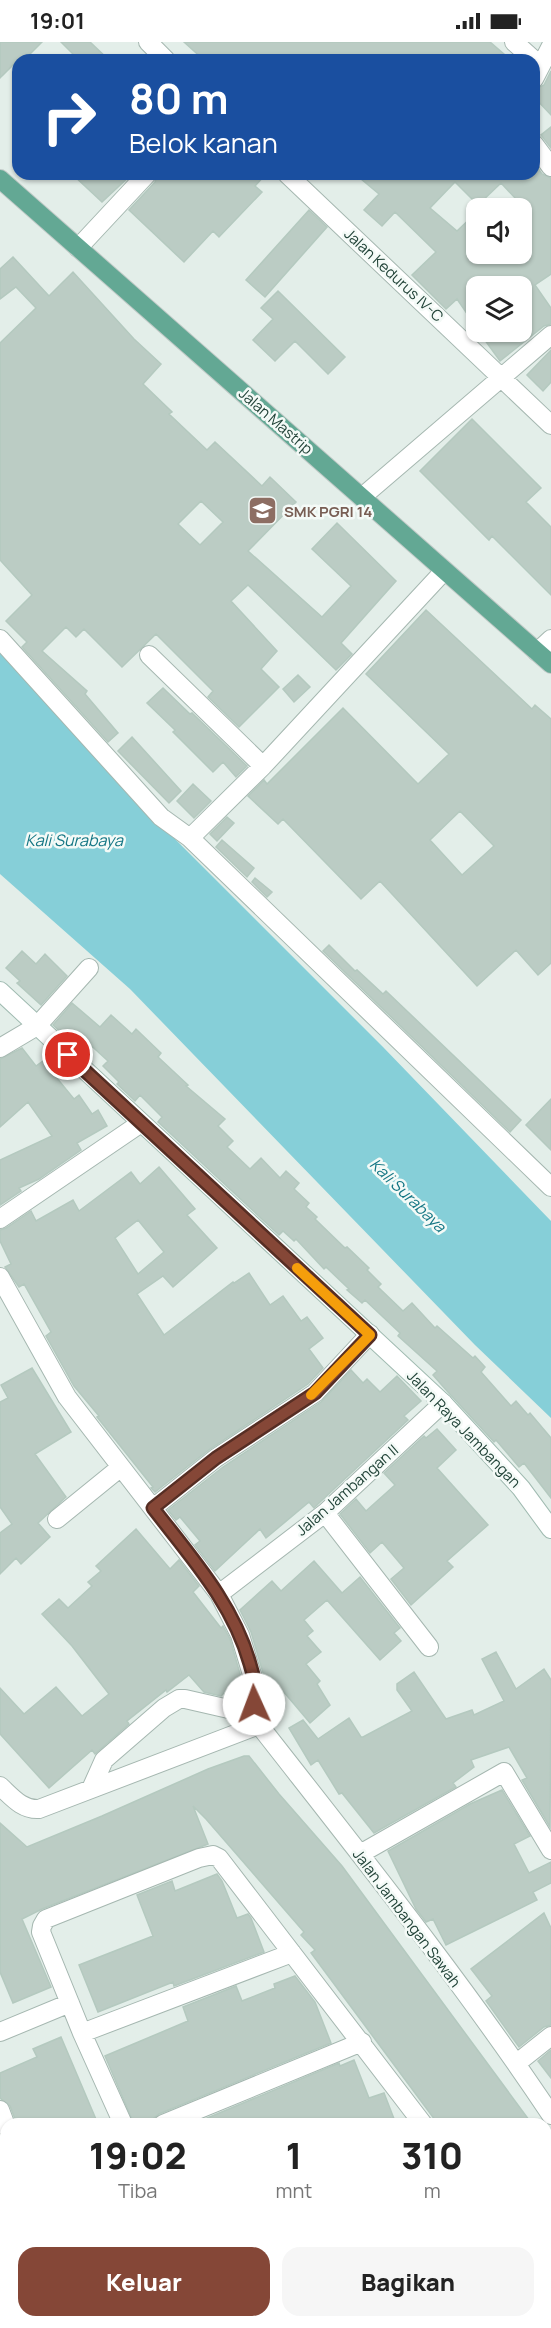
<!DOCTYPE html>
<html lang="id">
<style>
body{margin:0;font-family:Manrope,sans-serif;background:#f6f6f6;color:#222;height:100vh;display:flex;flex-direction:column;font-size:22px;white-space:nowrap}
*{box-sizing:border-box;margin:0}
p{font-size:20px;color:#767676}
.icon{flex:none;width:33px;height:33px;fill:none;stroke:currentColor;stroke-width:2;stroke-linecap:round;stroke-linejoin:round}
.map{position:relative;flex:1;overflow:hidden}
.details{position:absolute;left:0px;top:2076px;width:552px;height:210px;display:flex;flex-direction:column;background:#fff;border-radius:18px 18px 0 0;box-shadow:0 2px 4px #0004}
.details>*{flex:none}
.hud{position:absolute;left:12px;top:12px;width:528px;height:126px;border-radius:18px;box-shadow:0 2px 4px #0004;background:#1a4fa0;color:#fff;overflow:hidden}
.fabs{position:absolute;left:466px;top:156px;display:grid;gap:12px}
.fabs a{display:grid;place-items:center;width:66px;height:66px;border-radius:12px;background:#fff;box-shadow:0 2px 4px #0004;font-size:30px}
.pin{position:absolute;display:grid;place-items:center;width:51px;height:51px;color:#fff;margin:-26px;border:3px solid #fff;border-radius:50%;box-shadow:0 2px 6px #0007}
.me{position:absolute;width:66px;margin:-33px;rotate:358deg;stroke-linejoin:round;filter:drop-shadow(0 0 4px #0008)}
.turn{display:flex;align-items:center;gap:21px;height:126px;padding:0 18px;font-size:27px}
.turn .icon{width:78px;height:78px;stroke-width:2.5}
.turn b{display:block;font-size:42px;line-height:51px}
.eta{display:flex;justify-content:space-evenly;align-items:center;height:102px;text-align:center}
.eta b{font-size:36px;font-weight:800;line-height:42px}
.button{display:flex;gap:12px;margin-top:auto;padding:12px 18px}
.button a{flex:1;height:69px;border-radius:18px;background:#854737;color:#fff;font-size:24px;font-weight:800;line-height:69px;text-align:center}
.button a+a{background:#f6f6f6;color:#222}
.status{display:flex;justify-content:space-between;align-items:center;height:42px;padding:0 30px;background:#fff;direction:ltr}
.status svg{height:16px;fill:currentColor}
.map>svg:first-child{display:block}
.green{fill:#bae1c3}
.water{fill:#86cfd8}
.building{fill:#bbccc4;stroke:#b4c9bf;stroke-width:1.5;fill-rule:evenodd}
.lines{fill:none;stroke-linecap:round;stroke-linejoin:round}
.minor-casing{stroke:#a5b7b0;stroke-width:20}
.secondary-casing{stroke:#a0bbb1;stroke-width:20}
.primary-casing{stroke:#c1cac7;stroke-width:20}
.minor{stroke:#fff;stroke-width:18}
.secondary{stroke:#fff;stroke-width:18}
.primary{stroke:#63a894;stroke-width:18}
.route-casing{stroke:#562e24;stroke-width:15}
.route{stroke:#854737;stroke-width:10}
.slow{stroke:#f59e0b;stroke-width:10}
.labels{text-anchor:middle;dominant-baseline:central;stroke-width:5;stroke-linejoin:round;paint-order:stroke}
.street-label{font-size:15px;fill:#204237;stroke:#f4faf7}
.education-label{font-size:15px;font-weight:bold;fill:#785e54;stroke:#f4faf7;text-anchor:start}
.water-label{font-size:16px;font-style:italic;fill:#147684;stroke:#f4faf7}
</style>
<div class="status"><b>19:01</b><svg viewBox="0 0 49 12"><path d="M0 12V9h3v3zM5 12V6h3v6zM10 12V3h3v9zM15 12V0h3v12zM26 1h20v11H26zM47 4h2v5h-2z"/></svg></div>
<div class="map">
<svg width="551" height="2286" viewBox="0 0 551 2286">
<rect width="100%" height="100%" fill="#e3eee9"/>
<path class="green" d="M551 2195V2286H324L339 2280H546V2197Z"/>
<path class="water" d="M0 611 149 771 383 1005 551 1179V1376L475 1303 130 947 0 832Z"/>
<path class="building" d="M0 0H42L24 18H18L0 36Z
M61 0H90L109 18H79Z
M184 0H490L511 18 513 15 517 18H204Z
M551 29V73L534 55V48L544 43Z
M551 85V106L541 93Z
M534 121 542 132 551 136V232L535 243 551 266V282L544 284 500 319 479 290H522V244H477V286L457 257 446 267 412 233 436 210 395 170 382 184 364 168 379 152 355 132H534ZM455 140 478 163 501 141 530 172 522 178V212H477V170L457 189 430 166Z
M72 132H132L102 160Z
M158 132H266L255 144 262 150 219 195 213 189 184 220 129 168 155 140Z
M309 168 327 185 265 255 246 238Z
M13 215 49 254 73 230 134 297 161 322 143 342 172 370 169 372 207 408 215 400 262 444 270 435 296 460 248 509 322 575 351 544 312 507 337 481 396 539 341 601 352 612 336 628 248 543 231 559 277 609 261 627 279 645 239 685 208 655 213 649 156 592 122 625 84 587 76 595 66 585 42 609 87 649 85 652 118 691 108 700 22 605 27 600 6 579 32 553 0 518V301L36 266 16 245 0 257V227ZM201 459 223 480 200 503 178 482Z
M278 249 345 315 328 332 295 299 275 319 253 298 273 277 261 266Z
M551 308V340L543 349 527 333Z
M472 377 541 446 526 460 551 485V553L492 494 489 498 420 429Z
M426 568 532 667 535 663 551 677V921L538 933 516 908 477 944 380 839 361 857 283 777 278 782 248 754 264 738 267 742 343 666 418 742 449 712 366 632ZM460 769 494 804 462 833 430 798Z
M298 633 310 645 294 660 283 647Z
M163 646 190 672 192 671 247 724 236 735 223 720 213 730 173 690 175 688 147 661Z
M132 695 181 749 169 761 118 709Z
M193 742 211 759 194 776 177 759Z
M227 775 234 781 217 799 210 792Z
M222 798 254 826 247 835 216 805Z
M255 836 272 850 267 855 252 840Z
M329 903 355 929 357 928 383 952 386 949 521 1078 510 1090 323 909Z
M22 909 36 922 45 912 67 934 41 963 17 941 20 939 6 926Z
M72 961 100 985 111 973 132 992 136 987 161 1011 158 1015 188 1043 186 1044 225 1077 218 1084 233 1099 227 1105 250 1127 261 1116 280 1136 286 1129 299 1141 294 1147 309 1161 306 1165 317 1175 315 1177 345 1206 347 1205 369 1226 367 1228 381 1242 378 1245 403 1269 412 1261 435 1286 437 1284 473 1316 475 1314 485 1325 481 1330 511 1364 516 1359 528 1373 530 1371 551 1396V1456L524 1421 519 1425 496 1398 494 1400 447 1349 433 1333 437 1329 398 1294 400 1291 365 1258 362 1261 347 1248 349 1247 326 1225 324 1227 296 1197 294 1199 283 1189 279 1193 158 1080 162 1075 140 1053 135 1059 117 1042 119 1040 103 1024 108 1019 84 997 77 1005 53 983Z
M22 1006 36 1024 43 1019 74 1057 79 1053 92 1072 98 1068 107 1084 77 1101 81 1108 39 1137 19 1146 21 1149 0 1163V1118L52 1094 28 1060 0 1085V1017Z
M551 1057V1108L526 1083Z
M159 1125 195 1167 187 1173 217 1206 173 1245 163 1234 137 1252 164 1293 233 1240 234 1241 249 1231 270 1263 283 1254 301 1279 307 1275 323 1296 309 1307 323 1326 308 1342 210 1407 155 1450 151 1446 153 1445 97 1375 99 1374 74 1344 46 1294 51 1290 24 1242 19 1245 5 1225 11 1222 0 1199V1188L6 1186 31 1169 36 1179 73 1158 79 1169 131 1130 140 1142ZM138 1178 164 1210 138 1232 115 1196Z
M32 1326 71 1390 35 1412 66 1455 38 1481 50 1495 21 1522 16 1516 0 1532V1491L12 1482 0 1465V1360L8 1356 1 1343Z
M351 1328 363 1341 367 1337 380 1350 397 1334 421 1359 404 1374 408 1378 318 1462 314 1466 309 1460 266 1496 260 1487 215 1529 195 1503 200 1499 180 1475 176 1478 168 1468 223 1425 321 1360Z
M437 1387 456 1408 437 1426 488 1483 447 1519 453 1525 411 1563 391 1537 404 1526 382 1500 370 1511 340 1472 356 1457 366 1469 395 1443 384 1431 424 1394 426 1396Z
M136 1487 170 1527 179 1518 199 1544 193 1550 221 1586 223 1584 230 1597 245 1649 244 1656 241 1659 228 1655 224 1651 221 1654 204 1650 189 1633 167 1650 166 1648 127 1679 129 1682 95 1712 92 1708 49 1746 0 1692V1646L24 1672 56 1645 82 1674 109 1652 72 1604 42 1572 59 1557 68 1566 92 1544 88 1540 101 1529 96 1524Z
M314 1519 342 1551 360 1535 400 1586 394 1591 401 1599 380 1618 327 1558 304 1578 313 1589 307 1594 321 1610 306 1622 320 1639 317 1642 330 1663 310 1681 272 1636 266 1641 251 1590 240 1568 272 1539 281 1549Z
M496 1610 516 1647 544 1627 551 1638 550 1785 522 1738 527 1736 509 1705 471 1718 474 1725 453 1741 456 1745 374 1791 342 1751 339 1752 318 1718 311 1723 289 1686 303 1678 318 1697 349 1676 361 1695H363L412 1669 397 1648V1642L414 1630 446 1677 472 1668 474 1673 504 1659 482 1617Z
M244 1714H249L279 1752 342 1824 532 2082H438L311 1911 315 1908 301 1893 304 1890 206 1777 193 1764 208 1802 42 1867 22 1877 51 1945 13 1961 0 1930V1781L27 1805 102 1774 208 1727Z
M502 1748 530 1794 514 1802 529 1831 551 1820V1841L533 1850 537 1858 446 1903 433 1877 426 1880 416 1867 388 1809 470 1762Z
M217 1832 222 1839 237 1876 248 1872 251 1876 264 1910 174 1944 173 1940 98 1970 79 1923 153 1894 137 1853 172 1839 175 1849Z
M544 1871 551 1886V1983L544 1985 519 2005 486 1959 492 1954 471 1927Z
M295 1934 315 1960 331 2001 159 2072 154 2076 152 2082H134L105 2014 188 1979 183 1965 236 1944 242 1959 275 1946 274 1942Z
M61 1995 98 2082H17L10 2064 0 2056V2031L37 2015 33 2007Z
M551 2008V2036L538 2019Z
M354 2018 369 2056 384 2051 396 2082H193L339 2021 340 2024Z"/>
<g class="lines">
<defs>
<path id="minor" d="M148 0 166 18
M514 0 534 18
M534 37 551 4
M534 102 551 125
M287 132 551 383
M78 206 147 132
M362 455 551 293
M444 529 263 724 190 796 551 1145
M0 597 161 775 190 796
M537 610 551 597
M149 613 263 724
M0 1006 37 984 89 926
M0 1177 141 1081
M0 1235 67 1355 219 1552 240 1593 257 1649 254 1662 244 1672
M153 1466 216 1416 315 1351 370 1292
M325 1471 429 1605
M57 1477 121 1425
M219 1552 325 1471 443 1361
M0 1744C12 1755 22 1768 39 1767L259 1683
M91 1747 104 1718 164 1666 179 1657H185L233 1668 244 1672 259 1683C359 1811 461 1938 551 2073
M360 1812 504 1730 551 1808
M0 1990 70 1961
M82 1991 292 1911
M517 2021 551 1994
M0 2068 6 2084
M123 2082 82 1991 41 1890 42 1884 46 1877 199 1816 213 1813 219 1816 423 2082
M163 2082 362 2000
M0 2166 6 2181
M546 2204 551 2202
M46 2280 49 2286
M83 2280 85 2286
M206 2280 209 2286
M343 2286 358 2280"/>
<path id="secondary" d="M0 949 443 1361 521 1446 551 1487"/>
<path id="primary" d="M0 137 551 622"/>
</defs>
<use href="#minor" class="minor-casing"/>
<use href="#secondary" class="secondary-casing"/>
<use href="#primary" class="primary-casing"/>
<use href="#minor" class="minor"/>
<use href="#secondary" class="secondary"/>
<use href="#primary" class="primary"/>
</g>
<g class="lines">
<defs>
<path id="route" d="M68 1013 370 1293 315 1351 216 1416 153 1466C190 1514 233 1561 250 1622 254 1637 258 1645 254 1662"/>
</defs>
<use href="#route" class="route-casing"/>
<use href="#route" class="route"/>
<path class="slow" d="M297 1226 370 1293 311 1353"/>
</g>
<defs>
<symbol id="school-square" viewBox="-11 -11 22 22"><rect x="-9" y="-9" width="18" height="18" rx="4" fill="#8d6e63" stroke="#f4faf7"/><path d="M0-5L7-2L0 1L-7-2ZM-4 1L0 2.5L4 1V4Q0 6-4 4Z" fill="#fff"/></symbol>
</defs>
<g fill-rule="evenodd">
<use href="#school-square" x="246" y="452" width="33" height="33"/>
</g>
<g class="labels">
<g class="street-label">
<text transform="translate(394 233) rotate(43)">Jalan Kedurus IV-C</text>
<text transform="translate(276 379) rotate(41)">Jalan Mastrip</text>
<text transform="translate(464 1387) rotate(46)">Jalan Raya Jambangan</text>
<text transform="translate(347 1448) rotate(-41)">Jalan Jambangan II</text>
<text transform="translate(407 1876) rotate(53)">Jalan Jambangan Sawah</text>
</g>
<g class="education-label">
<text x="284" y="469">SMK PGRI 14</text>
</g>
<g class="water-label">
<text x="74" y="798">Kali Surabaya</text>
<text transform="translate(408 1153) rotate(44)">Kali Surabaya</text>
</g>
</g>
</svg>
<div class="fabs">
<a><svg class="icon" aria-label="sound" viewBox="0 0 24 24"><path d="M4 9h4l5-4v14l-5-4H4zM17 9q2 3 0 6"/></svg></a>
<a><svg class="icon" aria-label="layers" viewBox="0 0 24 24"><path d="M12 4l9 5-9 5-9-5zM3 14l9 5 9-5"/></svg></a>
</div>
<div class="pin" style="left:68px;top:1013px;background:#d93025"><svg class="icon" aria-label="arrive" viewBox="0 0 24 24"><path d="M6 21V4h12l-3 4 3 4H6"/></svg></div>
<svg class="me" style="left:254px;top:1662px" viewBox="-20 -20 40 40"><circle r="19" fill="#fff"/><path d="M0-13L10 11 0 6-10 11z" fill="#854737"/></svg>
<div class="hud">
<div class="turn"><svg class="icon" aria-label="right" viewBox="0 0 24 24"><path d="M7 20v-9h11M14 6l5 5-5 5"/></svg><div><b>80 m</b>Belok kanan</div></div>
</div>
<section class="details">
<div class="eta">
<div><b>19:02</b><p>Tiba</p></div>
<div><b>1</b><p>mnt</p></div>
<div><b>310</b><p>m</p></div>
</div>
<div class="button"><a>Keluar</a><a>Bagikan</a></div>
</section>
</div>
